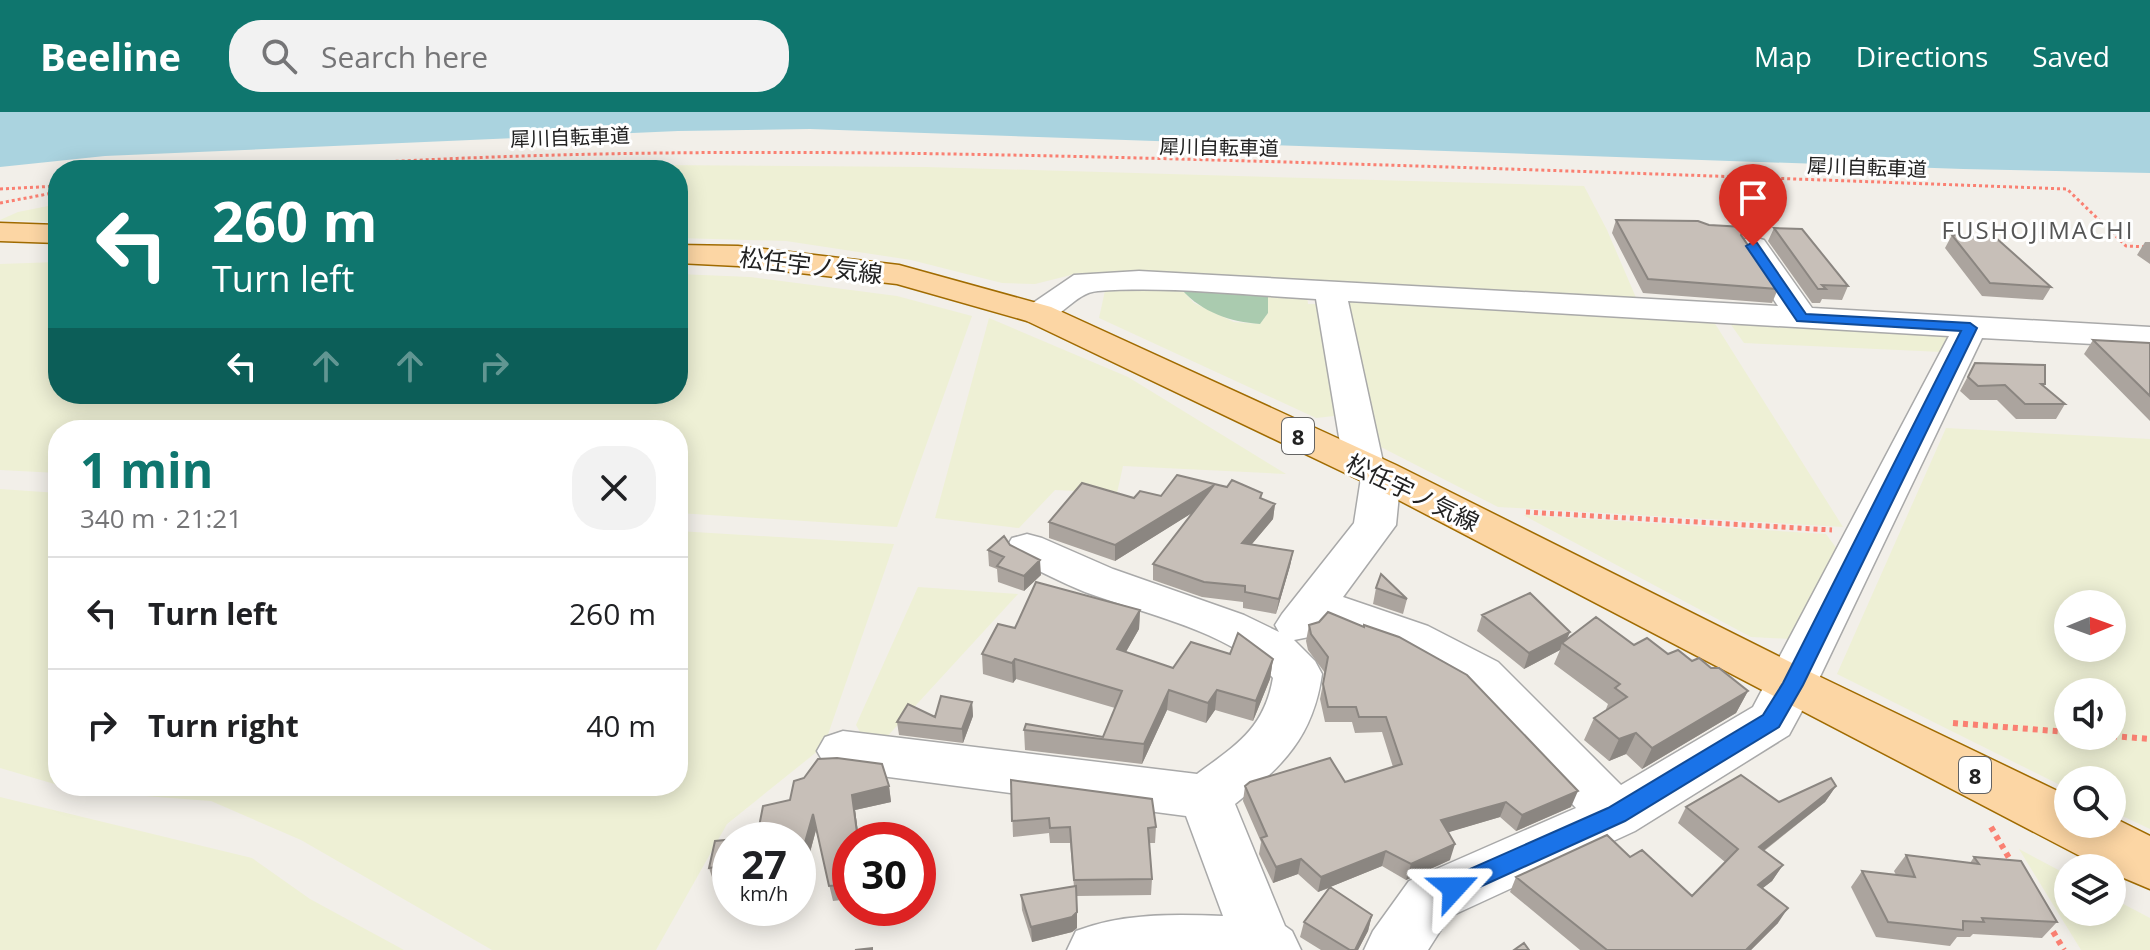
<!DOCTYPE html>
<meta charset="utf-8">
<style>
body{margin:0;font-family:"Open Sans","Noto Sans JP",sans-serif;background:#f2f2f2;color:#202124;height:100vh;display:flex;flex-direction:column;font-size:30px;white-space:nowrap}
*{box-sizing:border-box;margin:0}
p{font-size:26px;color:#757577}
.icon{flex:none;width:44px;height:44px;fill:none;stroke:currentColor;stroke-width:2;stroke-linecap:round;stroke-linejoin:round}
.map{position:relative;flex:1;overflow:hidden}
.details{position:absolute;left:48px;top:308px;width:640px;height:376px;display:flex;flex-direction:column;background:#fff;border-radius:32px;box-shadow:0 4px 20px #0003}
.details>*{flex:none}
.banner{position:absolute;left:48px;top:48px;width:640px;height:244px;border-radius:32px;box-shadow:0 4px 20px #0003;background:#0f766e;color:#fff;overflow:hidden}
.needle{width:52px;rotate:89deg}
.buttons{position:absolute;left:2054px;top:478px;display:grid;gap:16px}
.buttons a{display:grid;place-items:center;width:72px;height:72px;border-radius:50%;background:#fff;box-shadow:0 4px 20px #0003;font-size:40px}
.speed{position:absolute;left:712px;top:710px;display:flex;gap:16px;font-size:40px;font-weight:700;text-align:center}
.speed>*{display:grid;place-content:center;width:104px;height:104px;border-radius:50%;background:#fff;box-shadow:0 4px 20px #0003;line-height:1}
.speed small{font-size:20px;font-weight:400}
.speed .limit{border:12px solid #d22;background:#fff;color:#111}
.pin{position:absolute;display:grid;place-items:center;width:68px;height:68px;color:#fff;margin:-82px -34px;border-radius:50% 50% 50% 0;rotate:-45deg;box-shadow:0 0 8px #0007}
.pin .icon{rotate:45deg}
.me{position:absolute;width:88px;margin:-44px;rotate:66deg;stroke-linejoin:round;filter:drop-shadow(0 0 6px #0008)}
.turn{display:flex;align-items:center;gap:28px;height:168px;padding:0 32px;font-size:36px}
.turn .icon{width:104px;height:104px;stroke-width:2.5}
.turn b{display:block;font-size:56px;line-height:68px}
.lanes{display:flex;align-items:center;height:76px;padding:0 32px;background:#0003;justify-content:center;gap:40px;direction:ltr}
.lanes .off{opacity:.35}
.round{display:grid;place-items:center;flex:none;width:84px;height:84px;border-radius:32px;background:#f2f2f2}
.summary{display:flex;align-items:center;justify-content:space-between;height:136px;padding:0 32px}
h1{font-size:48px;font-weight:700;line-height:60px;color:#0f766e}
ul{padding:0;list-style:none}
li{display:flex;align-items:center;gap:24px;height:112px;padding:0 32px;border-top:2px solid #e0e0e0}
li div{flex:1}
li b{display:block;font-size:30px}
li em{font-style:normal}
header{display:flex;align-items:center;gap:48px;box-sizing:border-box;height:112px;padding:0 40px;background:#0f766e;color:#fff}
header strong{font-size:38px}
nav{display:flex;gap:44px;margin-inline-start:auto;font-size:28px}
.search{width:560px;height:72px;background:#f2f2f2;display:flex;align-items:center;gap:20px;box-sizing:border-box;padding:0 28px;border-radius:32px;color:#757577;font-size:30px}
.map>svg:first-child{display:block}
.farmland{fill:#eef0d5;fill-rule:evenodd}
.cemetery{fill:#aacbaf}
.water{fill:#aad3df}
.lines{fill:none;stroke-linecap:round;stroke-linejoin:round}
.minor-casing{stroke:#a9a9a9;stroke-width:3}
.major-casing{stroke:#a06b00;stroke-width:3}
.path-far2{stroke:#fa8072;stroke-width:3;stroke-dasharray:3 3;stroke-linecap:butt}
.path-far1{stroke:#fa8072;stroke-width:5;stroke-dasharray:4 4;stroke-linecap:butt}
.path{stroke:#fa8072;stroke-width:6;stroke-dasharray:5 5;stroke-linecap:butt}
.minor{fill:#fff;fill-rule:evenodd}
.major{fill:#fcd6a4;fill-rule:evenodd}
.wall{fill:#aba49e}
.shaded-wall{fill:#8b8681}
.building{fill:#c7bfb8;stroke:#8b8681;stroke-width:2}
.route{fill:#1a73e8;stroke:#114b97;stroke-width:2}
.labels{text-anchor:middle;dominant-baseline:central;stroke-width:6;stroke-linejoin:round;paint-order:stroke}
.far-street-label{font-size:20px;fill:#222;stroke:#fff}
.shield{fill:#fff;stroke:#646464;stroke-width:2}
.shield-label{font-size:22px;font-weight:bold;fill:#222}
.far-quarter-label{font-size:24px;letter-spacing:2px;fill:#555;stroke:#fff}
.street-label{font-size:24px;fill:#222;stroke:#fff}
</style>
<header>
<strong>Beeline</strong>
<div class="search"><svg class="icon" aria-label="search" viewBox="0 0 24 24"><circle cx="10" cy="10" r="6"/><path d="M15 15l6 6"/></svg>Search here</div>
<nav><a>Map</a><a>Directions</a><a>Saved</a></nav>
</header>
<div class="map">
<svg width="2150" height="838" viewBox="0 0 2150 838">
<rect width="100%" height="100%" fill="#f2efe9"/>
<path class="farmland" d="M505 52 926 55 1584 74 1607 118 1637 188 1079 161 1035 172 1002 171 911 148 786 129 678 126V58H438Z
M58 92V110L0 108 18 100Z
M58 150V282H678V162L750 165 897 184 972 204 897 415 678 401V318H58V361L0 358V152Z
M1106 174 1182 178 1194 191 1234 210 1259 212 1268 201V183L1307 184 1308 192H1323L1343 303 1316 306 1099 206Z
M1348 186 1714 210 1843 415 1498 395 1377 333 1346 190Z
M989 206 1128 265 1286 362 1123 354 1117 381 1055 378 1019 416 935 406Z
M1729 210 1935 221 1952 227 1942 240 1744 231Z
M1946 316 2150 327V717L2112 699V668H2068V677L1837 562ZM2068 492H2112V536H2068ZM2068 580H2112V624H2068Z
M0 377 58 381V673L0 656Z
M1523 403 1826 422 1837 437 1791 527 1751 525Z
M678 419 894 432 824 634 727 712 656 838H492L301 728 211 689 78 679 61 674H678Z
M918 475 1018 482 872 641 856 613Z
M0 685 252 746 310 787 404 838H0Z
M2019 737 2068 763V800H2112V786L2150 806V838H2081Z"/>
<path class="cemetery" d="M1182 178 1268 183V201L1260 212C1230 210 1202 200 1182 178Z"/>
<path class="water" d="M0 0H2150V61L1963 57 810 17 678 19 105 44 0 55Z"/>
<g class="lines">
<defs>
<path id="minor" d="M1753 125 1764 128 1812 196 2150 215V235L1982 226 1816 573 1789 623 1635 719 1449 805 1428 838H1364L1373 819 1409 769 1576 696 1464 576 1396 538 1324 512 1314 524 1294 528 1315 549 1322 562C1313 625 1283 654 1235 692L1285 814 1292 819 1301 838H1067L1076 819C1123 801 1173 802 1223 804L1186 704 843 659 825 653 817 639 825 625 843 619 1197 662C1236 633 1264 617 1273 566 1230 519 1144 502 1085 480 1060 470 1036 457 1012 446L1006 436 1012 426 1027 422 1042 426 1113 457 1244 503 1279 520 1275 513 1282 502 1354 411 1361 366 1350 363 1344 355 1316 187C1244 183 1170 174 1098 179 1070 181 1059 217 1027 209L1023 202 1027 195 1074 163 1139 159 1778 194 1738 134 1742 128ZM1348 189 1949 224 1753 595 1621 673 1498 550 1428 514 1343 485 1396 413 1401 362 1395 354 1383 350Z"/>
<path id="major" d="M0 111 58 113V131L0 129Z
M678 133 738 134 899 153 1051 195 1396 353 1810 560 2068 684V712H2112V705L2150 724V777L2112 761V756H2103L1366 371 1027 209 897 172 738 154 678 151Z"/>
</defs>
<use href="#minor" class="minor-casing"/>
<use href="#major" class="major-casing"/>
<path class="path-far2" d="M264 58C569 34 873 39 1179 47 1475 55 1771 66 2067 77L2126 134 2150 135
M0 77 58 74
M0 91 58 80"/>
<path class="path-far1" d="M1526 400 1832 418"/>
<path class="path" d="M1953 611 2068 620
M2112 624 2150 627
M1991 715 2012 751
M2048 811 2064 838"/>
<use href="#minor" class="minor"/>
<use href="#major" class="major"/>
</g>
<path class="wall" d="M1616 108 1741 123 1778 177 1772 191 1643 181 1612 121Z
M1774 116 1848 174 1842 188 1822 187 1820 191H1812L1768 129Z
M1952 123 2051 175 2043 188 1982 184 1945 136Z
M2145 130H2150V152L2137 143Z
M2093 228 2150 231V309L2084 242Z
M1975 251 2045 272 2044 274 2065 292 2056 307H2016L1997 288H1970L1960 279Z
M1227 375 1262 381 1261 387 1275 392 1273 407 1252 432 1293 439 1290 454 1276 502 1243 496V490L1202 485 1153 468V452L1193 400 1115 449 1049 426V410L1134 386 1161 384Z
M1010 433 1041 463 1024 479 998 470 997 457 989 454 988 438Z
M1376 476 1407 487 1403 502 1373 492Z
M1140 498 1139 517 1126 540 1173 556 1230 542 1273 547 1270 567 1253 609 1215 598 1206 611 1167 598 1142 652 1025 638 1024 618 1103 625 1115 596 1016 567 1013 571 983 562 982 542 1015 516Z
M1482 503 1567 527 1634 533 1668 542 1711 556 1748 579 1736 601 1642 657 1626 642 1609 649 1584 628 1594 606 1606 598V597L1608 592 1554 552 1560 538 1524 557 1477 519Z
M1309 513 1571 695 1516 719 1500 705 1448 720 1450 748 1406 768 1382 754 1330 775 1372 803 1368 819 1358 838H1321L1300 825 1304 810 1329 776 1318 780 1298 762 1273 771 1259 742 1261 730 1243 689 1245 674 1345 670 1393 655 1382 620 1355 621 1352 610H1325L1320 587 1325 561 1308 538 1306 529Z
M972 590 973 604 963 631 899 623 897 610 935 605Z
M837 646 882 652 889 674 891 690 855 698 859 728H850V787L833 789 816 718 798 785V728H730V769L714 771 709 756 715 729 757 725 763 694 790 688 794 669 804 666 818 647Z
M1011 668 1156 715 1155 731H1149L1152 767 1151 783 1077 784V816L1072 820 1032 830 1022 798 1021 783 1074 775 1070 731H1050L1049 721 1013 725Z
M1836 674 1825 690 1764 739 1783 753 1772 769 1763 776 1778 811 1751 838H1580L1510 780 1516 765 1630 745 1692 784 1725 750 1678 711 1686 695 1779 690Z
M1906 743 1970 751 1974 745 2057 810 2042 826 1973 822 1970 825H1957L1950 834 1876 825 1851 775 1862 759 1896 763 1894 759Z"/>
<path class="shaded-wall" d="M1214 373 1213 388 1115 449V433Z
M1275 392 1273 407 1240 446 1242 431Z
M1293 439 1290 454 1276 502 1279 487Z
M1040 448 1041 463 1024 479V464Z
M1140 498 1139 517 1116 557 1117 537Z
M1570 520 1565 532 1562 531 1560 538 1524 557 1529 541Z
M1015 547 1016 567 1013 571 1012 551Z
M1273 547 1270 567 1253 609 1256 589Z
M1169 578 1167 598 1142 652 1144 632Z
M1217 578 1215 598 1206 611 1208 591Z
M1748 579 1736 601 1642 657 1652 636Z
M972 590 973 604 963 631 962 617Z
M1636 621 1626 642 1609 649 1619 627Z
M889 674 891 690 855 698 859 728H858L852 683Z
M1836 674 1825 690 1749 750 1759 735Z
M1578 679 1571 695 1516 719 1522 703Z
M1506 690 1500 705 1436 724 1441 708Z
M813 702 816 718 798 785V755Z
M1455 732 1450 748 1406 768 1411 752Z
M1386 739 1382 754 1318 780 1321 765Z
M1301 747 1298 762 1273 771 1276 755Z
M1783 753 1772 769 1747 788 1758 773Z
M1788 796 1778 811 1751 838H1746Z
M1077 800V816L1072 820 1032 830 1031 815Z
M1372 803 1368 819 1358 838H1355Z"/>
<path class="building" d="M1616 108 1698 109 1709 113 1744 115 1741 123 1778 177 1648 167Z
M1774 116 1802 117 1848 174 1822 173 1826 177H1818Z
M1952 123 1995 125 2051 175 1990 171Z
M2093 228 2150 231V284Z
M1975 251 2045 253V272H2041L2065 292H2025L2005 273 1978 274 1968 265Z
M1177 363 1227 375 1232 368 1262 381 1260 386 1275 392 1242 431 1293 439 1279 487 1245 480V474L1204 470 1153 452 1214 373 1115 433 1049 410 1082 371 1134 386 1140 379 1161 384Z
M1004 424 1010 433 1040 448 1024 464 997 454 1004 445 988 438Z
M1381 462 1407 487 1376 476Z
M1036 470 1140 498 1117 537 1173 556 1191 530 1230 542 1238 521 1273 547 1256 589 1217 578 1208 591 1169 578 1144 632 1024 618 1026 612 1103 625 1122 579 1015 547 1012 551 982 542 998 512 1015 516Z
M1530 481 1570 520 1529 541 1482 503Z
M1328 500 1364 515V513L1399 525 1467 563 1578 679 1522 703 1506 690 1441 708 1455 732 1411 752 1386 739 1321 765 1301 747 1276 755 1261 726 1267 724 1245 674 1250 670 1330 646 1345 670 1402 652 1386 605H1359L1356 595H1328L1323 572 1328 545 1311 522 1309 513 1319 510Z
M1596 505 1634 533 1647 526 1668 542 1678 538 1692 549 1699 546 1711 556H1719L1748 579 1652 636 1636 621 1619 627 1594 606 1627 585 1615 576 1620 572 1562 531Z
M941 584 972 590 962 617 897 610 908 592 935 605Z
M837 646 882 652 889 674 852 683 858 728H850V772L829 774 813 702 798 755V728H730V753L709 756 715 729 757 725 763 694 790 688 794 669 804 666 818 647Z
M1741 663 1779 690 1831 666 1836 674 1759 735 1783 753 1758 773 1788 796 1746 838H1607L1516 765 1607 723 1630 745 1642 738 1692 784 1738 737 1686 695Z
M1011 668 1152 687 1156 715 1148 716 1152 767 1074 768 1070 715 1050 716 1049 706 1012 709Z
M1906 743 1979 752 1974 745 2021 749 2057 810 1982 806 1984 810 1963 809V818L1888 810 1862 759 1915 765Z
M1076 774 1077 800 1072 805 1031 815 1021 783Z
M1330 775 1372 803 1355 838H1350L1304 810Z
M1524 831 1529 838H1514Z
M872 836V838H855Z"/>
<path class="route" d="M1753 130 1757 131 1806 202 1970 211 1977 216 1803 573 1779 615 1625 709 1462 783 1454 786 1445 783 1441 776 1445 768 1608 696 1763 603 1783 571 1961 219 1797 209 1746 134Z"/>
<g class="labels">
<g class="far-street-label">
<text transform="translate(570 25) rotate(-2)">犀川自転車道</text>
<text transform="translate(1219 35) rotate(1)">犀川自転車道</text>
<text transform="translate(1867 55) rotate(2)">犀川自転車道</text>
</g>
<g class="shield">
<rect x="1282" y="306" width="32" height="36" rx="6"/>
<rect x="1959" y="645" width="32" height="36" rx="6"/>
</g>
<g class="shield-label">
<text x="1298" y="324">8</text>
<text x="1975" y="663">8</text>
</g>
<g class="far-quarter-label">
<text x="2038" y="117">FUSHOJIMACHI</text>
</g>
<g class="street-label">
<text transform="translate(811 153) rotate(7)">松任宇ノ気線</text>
<text transform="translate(1413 380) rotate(26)">松任宇ノ気線</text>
</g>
</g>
</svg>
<div class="buttons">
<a><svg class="needle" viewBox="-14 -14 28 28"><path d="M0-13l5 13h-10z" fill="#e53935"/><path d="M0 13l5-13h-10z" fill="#757577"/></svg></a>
<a><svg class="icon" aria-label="sound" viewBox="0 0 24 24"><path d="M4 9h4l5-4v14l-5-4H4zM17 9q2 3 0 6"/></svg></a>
<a><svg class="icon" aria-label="search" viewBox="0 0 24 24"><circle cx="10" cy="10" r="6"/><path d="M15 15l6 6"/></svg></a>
<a><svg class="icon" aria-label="layers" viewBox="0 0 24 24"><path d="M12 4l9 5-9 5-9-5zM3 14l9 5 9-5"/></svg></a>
</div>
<div class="speed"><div>27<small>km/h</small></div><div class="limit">30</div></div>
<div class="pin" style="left:1753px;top:134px;background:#d93025"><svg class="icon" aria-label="arrive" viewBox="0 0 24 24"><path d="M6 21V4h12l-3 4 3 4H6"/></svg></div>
<svg class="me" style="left:1454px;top:776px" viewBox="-20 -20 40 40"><path d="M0-17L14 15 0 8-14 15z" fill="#1a73e8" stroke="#fff" stroke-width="4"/></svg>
<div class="banner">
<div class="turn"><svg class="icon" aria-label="left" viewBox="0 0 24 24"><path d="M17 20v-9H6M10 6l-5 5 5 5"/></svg><div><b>260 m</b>Turn left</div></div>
<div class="lanes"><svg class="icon" aria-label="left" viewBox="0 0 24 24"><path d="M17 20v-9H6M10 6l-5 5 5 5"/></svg><svg class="icon off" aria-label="ahead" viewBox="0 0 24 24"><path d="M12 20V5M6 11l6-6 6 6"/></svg><svg class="icon off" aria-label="ahead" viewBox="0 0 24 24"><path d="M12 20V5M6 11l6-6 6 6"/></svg><svg class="icon off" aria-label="right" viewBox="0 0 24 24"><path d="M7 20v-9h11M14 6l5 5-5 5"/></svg></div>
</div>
<section class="details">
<div class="summary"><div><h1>1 min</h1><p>340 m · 21:21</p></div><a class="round"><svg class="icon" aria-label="close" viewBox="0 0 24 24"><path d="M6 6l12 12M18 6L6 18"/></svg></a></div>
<ul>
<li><svg class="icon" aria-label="left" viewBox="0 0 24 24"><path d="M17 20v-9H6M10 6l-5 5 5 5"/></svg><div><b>Turn left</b></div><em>260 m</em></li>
<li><svg class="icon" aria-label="right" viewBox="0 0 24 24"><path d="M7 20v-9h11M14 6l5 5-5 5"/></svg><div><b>Turn right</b></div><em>40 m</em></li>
</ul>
</section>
</div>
